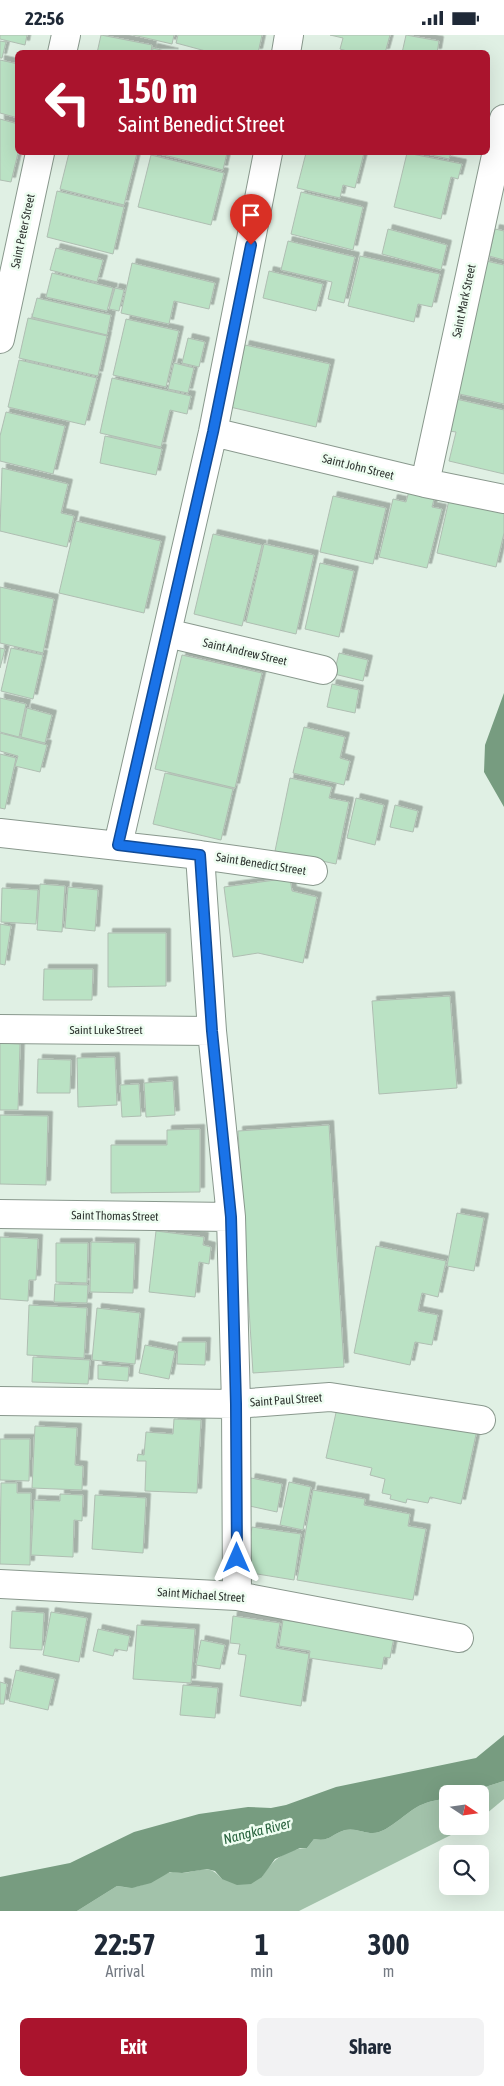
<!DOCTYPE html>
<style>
body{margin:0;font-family:"Asap Condensed",sans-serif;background:#f2f2f3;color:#1f2937;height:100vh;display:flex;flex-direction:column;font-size:19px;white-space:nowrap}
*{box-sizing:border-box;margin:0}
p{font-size:16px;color:#747a83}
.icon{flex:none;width:28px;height:28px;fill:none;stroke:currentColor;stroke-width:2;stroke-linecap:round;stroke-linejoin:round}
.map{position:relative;height:1876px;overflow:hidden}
.sheet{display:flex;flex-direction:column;background:#fff;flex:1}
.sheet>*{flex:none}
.top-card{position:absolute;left:15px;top:15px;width:475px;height:105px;border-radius:8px;box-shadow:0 5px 20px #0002;background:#aa142d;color:#fff;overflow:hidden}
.needle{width:32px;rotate:103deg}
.buttons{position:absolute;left:439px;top:1750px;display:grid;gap:10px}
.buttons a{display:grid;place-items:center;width:50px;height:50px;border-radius:8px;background:#fff;box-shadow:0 5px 20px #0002;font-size:25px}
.pin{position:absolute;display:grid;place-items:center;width:42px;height:42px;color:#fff;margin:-51px -21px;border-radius:50% 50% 50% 0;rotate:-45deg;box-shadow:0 0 5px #0007}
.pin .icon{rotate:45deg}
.me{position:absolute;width:55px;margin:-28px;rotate:0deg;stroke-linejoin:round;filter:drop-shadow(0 0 4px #0008)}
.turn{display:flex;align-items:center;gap:18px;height:105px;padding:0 20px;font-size:22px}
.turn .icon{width:65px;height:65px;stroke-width:2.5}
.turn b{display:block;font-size:35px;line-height:42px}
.eta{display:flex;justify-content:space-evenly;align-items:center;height:85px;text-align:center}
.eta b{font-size:30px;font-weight:700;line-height:35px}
.button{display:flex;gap:10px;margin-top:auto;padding:10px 20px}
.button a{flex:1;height:58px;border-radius:8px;background:#aa142d;color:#fff;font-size:20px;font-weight:700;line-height:58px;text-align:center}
.button a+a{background:#f2f2f3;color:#1f2937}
.status{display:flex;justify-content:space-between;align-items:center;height:35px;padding:0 25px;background:#fff;direction:ltr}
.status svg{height:14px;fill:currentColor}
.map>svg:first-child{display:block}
.green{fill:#a2c2aa}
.water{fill:#779c80}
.building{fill:#bae2c4;stroke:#afbeb2;filter:url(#shadow)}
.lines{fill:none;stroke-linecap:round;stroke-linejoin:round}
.minor-casing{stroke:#89988d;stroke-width:30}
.minor{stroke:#fff;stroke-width:28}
.route-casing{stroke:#114b97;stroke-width:12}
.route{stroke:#1a73e8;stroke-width:9}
.labels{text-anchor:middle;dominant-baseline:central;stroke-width:5;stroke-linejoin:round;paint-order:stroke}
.street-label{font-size:12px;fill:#2f3531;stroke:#eefdf1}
.water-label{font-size:14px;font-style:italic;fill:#28633d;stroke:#eefdf1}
</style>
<div class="status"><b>22:56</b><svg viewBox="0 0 49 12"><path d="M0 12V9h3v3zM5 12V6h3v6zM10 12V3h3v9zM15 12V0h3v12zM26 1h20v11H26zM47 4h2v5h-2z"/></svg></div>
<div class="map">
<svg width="504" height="1876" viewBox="0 0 504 1876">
<defs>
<filter id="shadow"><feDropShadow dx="4.5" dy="-4.5" stdDeviation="0" flood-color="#0004"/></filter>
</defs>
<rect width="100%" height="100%" fill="#e0f0e4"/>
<path class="green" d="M504 1746V1764L480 1784V1759H463Z
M447 1763 448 1791H469L299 1876H77L117 1851C141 1856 148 1846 168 1838 173 1836 178 1838 183 1838 202 1836 208 1828 222 1844L262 1842C272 1825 286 1814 307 1813L314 1804C331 1807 331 1799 345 1795 357 1792 368 1801 379 1797 392 1793 409 1775 421 1770 429 1766 439 1765 447 1763Z"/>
<path class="water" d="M504 658V772L484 737 485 710Z
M504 1700V1746L463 1759H448L447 1763C439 1765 429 1766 421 1770 409 1775 392 1793 379 1797 368 1801 357 1792 345 1795 331 1799 331 1807 314 1804L307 1813H300L275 1824 262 1842 251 1849 237 1850 222 1844 215 1836 207 1834 182 1838 170 1837 151 1848 132 1853 117 1851 77 1876H0V1842L70 1828 134 1797 199 1779 248 1772 271 1773 286 1770 336 1752 476 1723Z"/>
<path class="building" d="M0 0H27L25 10 0 4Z
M101 0 152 10 151 18H97Z
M133 0H174L172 9Z
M178 0H262L258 18H213L176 8Z
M330 0H390L385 18H354L340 14 343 3Z
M406 0 439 6 437 18H402Z
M0 6 6 7 2 23H0Z
M153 13 174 18H152Z
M0 25 18 29V83L0 78Z
M0 84 18 89V118L11 147 0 145Z
M69 118H137L124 170 60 154Z
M156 118H227L223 135Z
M306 118H364L355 153 343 150 340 163 297 153Z
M407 118 462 129 458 144 451 142 441 184 394 172Z
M423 118H451L449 124Z
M151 120 224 138 211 190 138 172Z
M57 156 124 172 113 219 47 202Z
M301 157 363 172 353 215 291 199Z
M388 194 447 210 441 235 382 219Z
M495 194 504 196V225L489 221Z
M288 206 355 222 344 268 328 264 332 247 281 235Z
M56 213 103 225 97 247 50 235Z
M360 221 440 239 432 272 418 269 414 287 348 271Z
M486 226 504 230V369L455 358Z
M132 228 215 248 209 274 174 266 169 289 121 278Z
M269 236 323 249 316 276 263 263Z
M52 238 113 253 107 276 46 262Z
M115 253 124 255 119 276 109 274Z
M37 263 111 280 107 300 32 282Z
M28 283 107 301 98 341 19 323Z
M126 284 179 296 166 352 113 340Z
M188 303 205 307 199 332 182 328Z
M245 310 330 329 316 392 230 372Z
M19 325 97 343 85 390 8 372Z
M174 328 194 333 188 358 168 354Z
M112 343 191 361 187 379 170 375 161 412 100 398Z
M456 364 504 375V439L449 426 456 397 449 396Z
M6 377 65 391 53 439 0 426V401Z
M105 401 162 414 156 440 100 428Z
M2 433 68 449 61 478 74 481 67 512 0 496Z
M411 449 436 456 432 472 442 474 427 533 379 522 393 464 406 467Z
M333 461 386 473 373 529 320 517Z
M449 465 504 478V498L496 532 437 518Z
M76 486 161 506 144 578 59 558Z
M213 499 262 510 242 591 194 579Z
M264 509 314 520 296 599 246 587Z
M320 528 354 536 339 602 305 594Z
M0 552 54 564 43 618 0 608Z
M0 613 5 614 0 633Z
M11 613 43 620 33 664 1 656Z
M339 618 368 625 363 646 334 639Z
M182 620 262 638 235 753 155 734Z
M332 649 359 655 355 678 327 672Z
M0 663 26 669 19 702 0 697Z
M27 673 52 680 45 708 21 702Z
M304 692 345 702 340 723 350 726 344 750 293 738Z
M0 698 47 710 40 737 15 731 18 721 0 716Z
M0 719 16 723 5 774 0 773Z
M165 738 233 754 221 805 153 789Z
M290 743 332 752 329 763 349 767 336 829 275 816Z
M356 763 384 770 375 810 347 803Z
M395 770 418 776 413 797 390 792Z
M290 843 292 856 317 862 303 928 258 918 233 922 224 852Z
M40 849 65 851 62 897 37 895Z
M68 852 98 855 95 896 65 893Z
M2 853 38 855 36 889 1 887Z
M0 889 11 891 5 930 0 929Z
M108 898H166V951L108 952Z
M44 934H93L92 965H43Z
M450 961 457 1053 379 1059 372 966Z
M0 1008 20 1009 18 1075H0Z
M115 1022 117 1070 78 1072 77 1023Z
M38 1024 71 1025 70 1058H37Z
M173 1046 175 1080 146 1082 144 1048Z
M139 1049 141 1081 122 1082 120 1050Z
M0 1080 48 1081 46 1150 0 1149Z
M329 1090 344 1332 253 1338 238 1096Z
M200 1094V1157L111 1158V1110H167V1095Z
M457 1178 484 1183 474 1236 447 1231Z
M156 1196 204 1202 203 1210 211 1212 209 1229 199 1227 195 1262 149 1257Z
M0 1202 38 1204 36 1245H29L28 1266 0 1264Z
M91 1207 135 1208 133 1258 90 1257Z
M56 1208H88L87 1248 56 1247Z
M376 1211 446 1226 438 1262 422 1258 418 1276 438 1280 432 1310 415 1307 410 1330 354 1318Z
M55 1249 88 1250 87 1268 54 1267Z
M29 1270 87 1273 84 1323 27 1320Z
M97 1273 140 1278 135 1329 92 1325Z
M178 1307H206L205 1330 177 1329Z
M145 1310 175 1316 169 1344 139 1338Z
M33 1322 90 1325 88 1349 32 1347Z
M98 1330 129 1332 128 1346 98 1344Z
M339 1364 477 1395 461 1469 430 1462 428 1468 407 1464 406 1468 390 1464 391 1460 382 1458 385 1444 370 1440 372 1433 326 1423Z
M174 1384 201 1385 197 1458 145 1456 146 1426H137L138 1419 144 1420 146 1397 173 1399Z
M35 1391 77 1393 75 1430 83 1431 82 1455 32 1453Z
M0 1404H30L29 1446 0 1445Z
M251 1443 282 1449 277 1477 245 1470Z
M289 1447 311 1452 303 1495 280 1490Z
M1 1448H17V1458H31L30 1530 0 1529Z
M313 1455 365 1464 364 1470 410 1479 408 1491 426 1494 413 1565 297 1545Z
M60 1459 83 1460 82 1486 74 1485 73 1522 31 1520 34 1465 60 1466Z
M95 1460 146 1463 143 1518 92 1514Z
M252 1492 301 1499 294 1545 245 1537Z
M12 1576 44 1578 42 1615 10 1613Z
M51 1577 87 1583 79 1627 43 1620Z
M233 1581 280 1588 276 1613 309 1619 301 1671 240 1661 246 1620 238 1619 240 1609 230 1608Z
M283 1585 394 1602 390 1623 384 1622 382 1634 309 1623 310 1616 279 1611Z
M137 1590 195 1594 191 1648 133 1644Z
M98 1594 130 1601 127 1616 115 1614 113 1621 93 1616Z
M201 1605 225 1610 220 1634 196 1630Z
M16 1635 55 1644 48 1675 9 1666Z
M0 1647 7 1649 4 1669H0Z
M183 1650 218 1653 215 1683 180 1680Z"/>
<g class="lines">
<defs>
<path id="minor" d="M62 18 66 0
M286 18 289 0
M0 304 40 118
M213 397 425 448 504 464
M425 448 504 84
M167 598 323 635
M0 798 200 820 313 836
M118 810 213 397 268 118
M200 820 212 996 231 1182 236 1369 237 1561
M0 994 212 996
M0 1179 231 1182
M0 1366 236 1369 330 1362 481 1385
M0 1549 237 1561 459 1603"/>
</defs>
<use href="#minor" class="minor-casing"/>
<use href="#minor" class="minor"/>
</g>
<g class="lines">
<defs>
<path id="route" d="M237 1523 236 1369 231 1182 212 996 200 820 118 810 213 397 251 210"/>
</defs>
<use href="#route" class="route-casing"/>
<use href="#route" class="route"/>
</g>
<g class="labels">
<g class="street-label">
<text transform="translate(23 196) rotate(-78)">Saint Peter Street</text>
<text transform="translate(464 266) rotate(-78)">Saint Mark Street</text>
<text transform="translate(358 432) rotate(14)">Saint John Street</text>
<text transform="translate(245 617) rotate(13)">Saint Andrew Street</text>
<text transform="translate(261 829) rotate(9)">Saint Benedict Street</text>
<text x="106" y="995">Saint Luke Street</text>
<text transform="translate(115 1181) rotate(1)">Saint Thomas Street</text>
<text transform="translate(286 1365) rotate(-4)">Saint Paul Street</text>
<text transform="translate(201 1560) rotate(4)">Saint Michael Street</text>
</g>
<g class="water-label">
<text transform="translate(257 1796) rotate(-14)">Nangka River</text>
</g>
</g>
</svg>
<div class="buttons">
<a><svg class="needle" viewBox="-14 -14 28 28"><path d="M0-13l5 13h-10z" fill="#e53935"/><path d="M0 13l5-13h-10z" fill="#747a83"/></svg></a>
<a><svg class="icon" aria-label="search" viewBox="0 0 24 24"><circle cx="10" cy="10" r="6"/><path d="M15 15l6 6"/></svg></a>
</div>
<div class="pin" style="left:251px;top:210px;background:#d93025"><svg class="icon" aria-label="arrive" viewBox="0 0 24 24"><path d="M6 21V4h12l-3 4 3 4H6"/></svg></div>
<svg class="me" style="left:237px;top:1523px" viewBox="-20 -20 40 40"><path d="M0-17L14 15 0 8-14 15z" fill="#1a73e8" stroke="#fff" stroke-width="4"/></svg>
<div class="top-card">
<div class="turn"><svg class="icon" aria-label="left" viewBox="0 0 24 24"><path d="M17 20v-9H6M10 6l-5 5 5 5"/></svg><div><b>150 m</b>Saint Benedict Street</div></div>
</div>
</div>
<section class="sheet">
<div class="eta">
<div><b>22:57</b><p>Arrival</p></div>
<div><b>1</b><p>min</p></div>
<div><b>300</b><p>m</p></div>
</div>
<div class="button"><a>Exit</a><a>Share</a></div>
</section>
